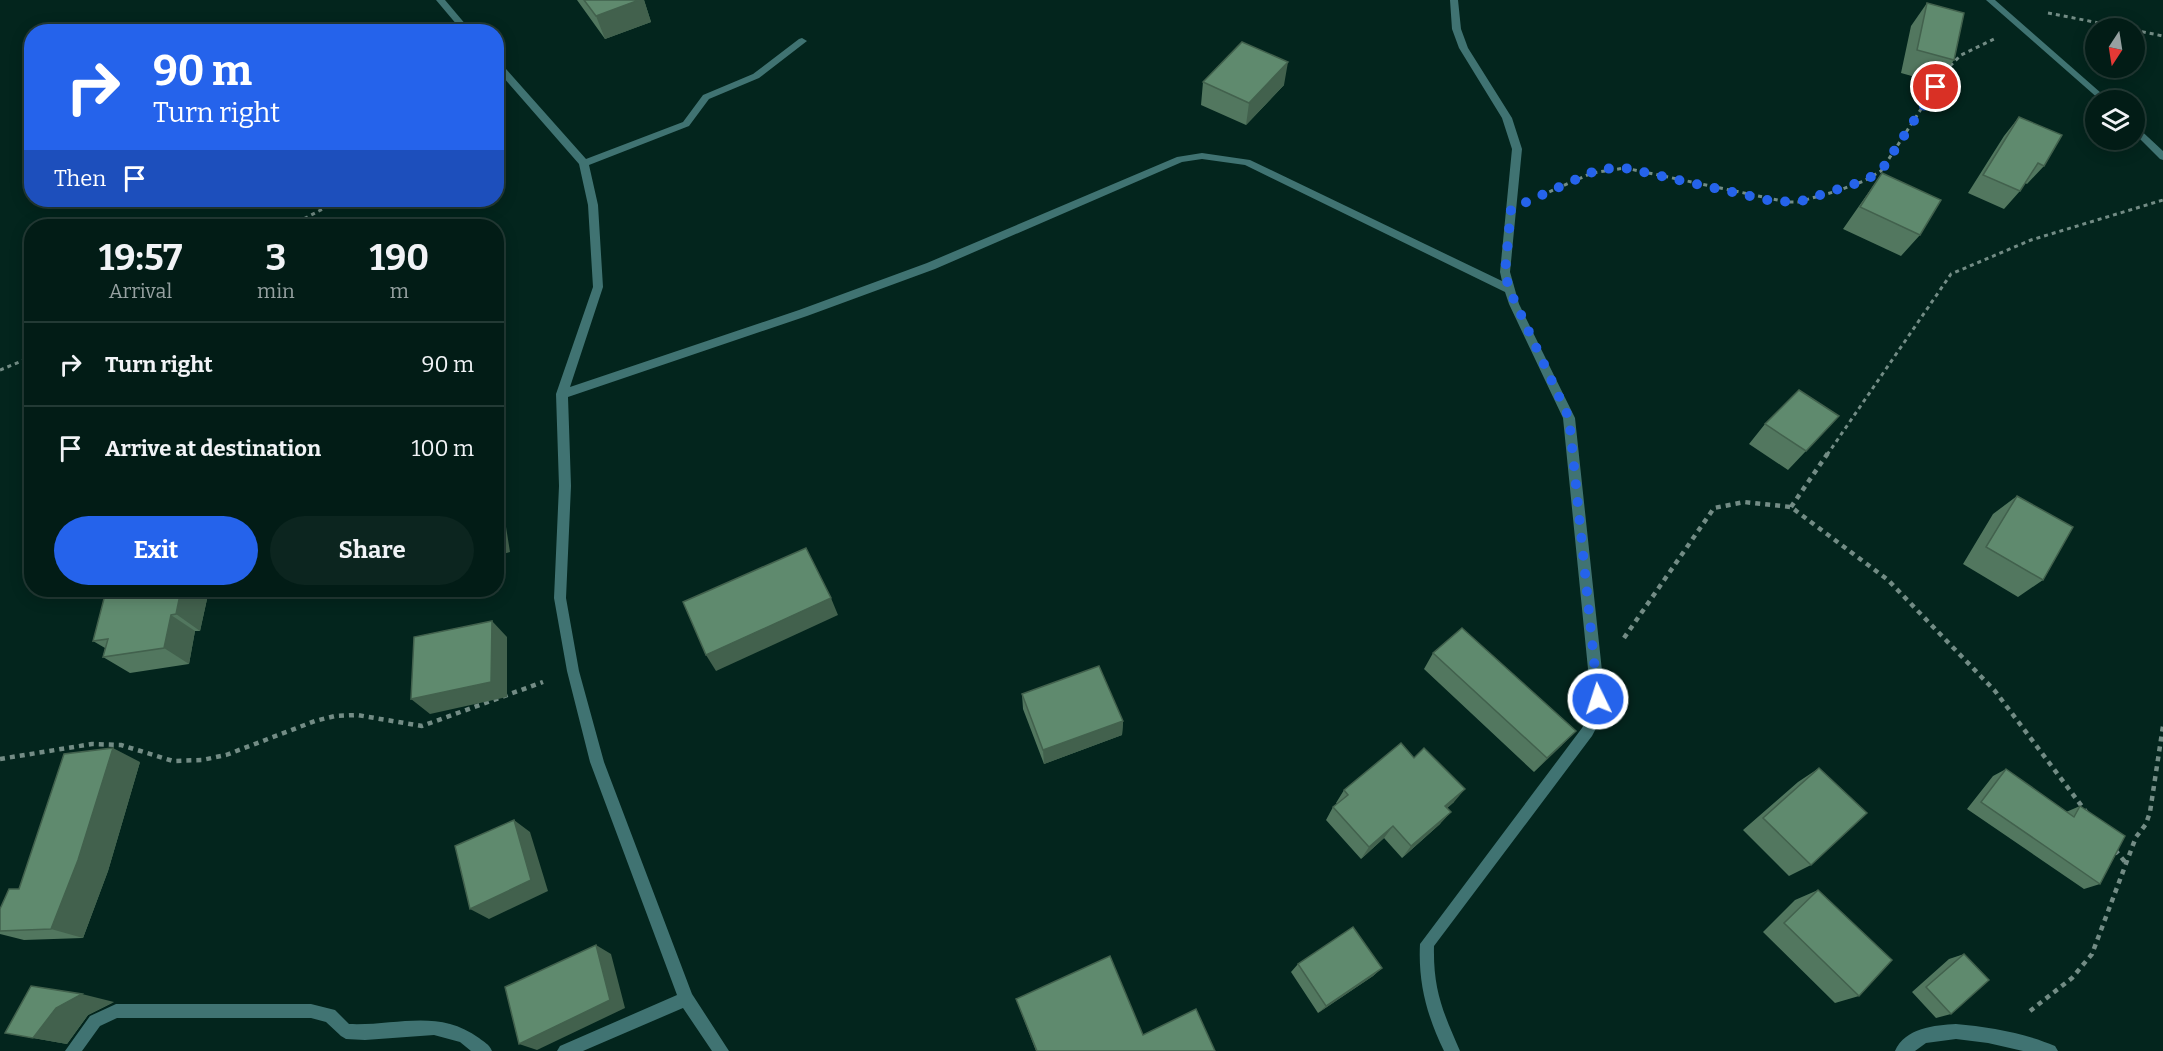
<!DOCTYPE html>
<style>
body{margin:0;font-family:Bitter,serif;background:#0c251f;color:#f1f3f6;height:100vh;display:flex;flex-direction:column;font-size:22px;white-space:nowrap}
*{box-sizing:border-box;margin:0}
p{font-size:20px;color:#96a1a1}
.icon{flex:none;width:33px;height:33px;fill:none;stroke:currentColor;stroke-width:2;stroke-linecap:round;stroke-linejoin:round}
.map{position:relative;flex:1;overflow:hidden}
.sheet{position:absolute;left:24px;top:219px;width:480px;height:378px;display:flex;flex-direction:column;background:#021c16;border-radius:24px;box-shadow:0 3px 15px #0003,0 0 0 2px #233a35}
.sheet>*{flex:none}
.top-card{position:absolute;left:24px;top:24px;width:480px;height:183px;border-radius:24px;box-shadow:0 3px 15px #0003,0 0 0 2px #233a35;background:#2563eb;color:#fff;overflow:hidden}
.needle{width:39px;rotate:192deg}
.buttons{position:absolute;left:2085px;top:18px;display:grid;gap:12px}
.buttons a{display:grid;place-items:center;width:60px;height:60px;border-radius:50%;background:#021c16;box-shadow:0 3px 15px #0003,0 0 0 2px #233a35;font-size:30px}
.pin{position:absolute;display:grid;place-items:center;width:51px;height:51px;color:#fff;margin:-26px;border:3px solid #fff;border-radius:50%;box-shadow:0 2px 6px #0007}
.me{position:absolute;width:66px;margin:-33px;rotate:356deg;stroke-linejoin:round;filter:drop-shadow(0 0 4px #0008)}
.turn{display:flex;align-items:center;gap:21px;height:126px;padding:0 30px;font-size:27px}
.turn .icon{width:78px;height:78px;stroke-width:2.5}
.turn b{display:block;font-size:42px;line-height:51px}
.then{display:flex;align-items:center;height:57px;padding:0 30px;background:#0003;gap:12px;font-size:22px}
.eta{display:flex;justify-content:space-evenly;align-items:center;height:102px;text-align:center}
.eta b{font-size:36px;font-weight:700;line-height:42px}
.cta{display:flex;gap:12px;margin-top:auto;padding:12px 30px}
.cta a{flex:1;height:69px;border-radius:36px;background:#2563eb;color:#fff;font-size:24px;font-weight:700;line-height:69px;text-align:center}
.cta a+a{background:#0c251f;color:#f1f3f6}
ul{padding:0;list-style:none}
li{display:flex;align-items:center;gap:18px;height:84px;padding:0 30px;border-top:2px solid #233a35}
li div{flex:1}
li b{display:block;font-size:22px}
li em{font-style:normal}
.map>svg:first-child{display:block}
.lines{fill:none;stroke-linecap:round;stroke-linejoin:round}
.path-far1{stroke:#738c85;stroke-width:3;stroke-dasharray:4 4;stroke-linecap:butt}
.path{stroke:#738c85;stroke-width:4.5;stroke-dasharray:5 5;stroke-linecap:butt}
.street{fill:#407372;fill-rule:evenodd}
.wall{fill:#52775f}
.shaded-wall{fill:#42614d}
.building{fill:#5f8a6e;stroke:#42614d;stroke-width:1.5}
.route{stroke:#2563eb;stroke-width:10;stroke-dasharray:0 18}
</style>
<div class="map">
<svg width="2163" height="1051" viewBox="0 0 2163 1051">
<rect width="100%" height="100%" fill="#03251d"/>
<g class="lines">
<path class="path-far1" d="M2048 13 2125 28
M2134 30 2163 36
M1950 66 1961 55 1994 39
M1542 195 1592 173 1625 168 1787 202H1798L1837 191 1864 181 1881 171 1945 72
M290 226 340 200
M0 370 32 357
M1827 455 1951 274 2031 240 2163 200"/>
<path class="path" d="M1791 507 1828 453
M1624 638 1714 508 1744 502 1791 507 1888 580 1995 691 2087 813
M0 759 92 744 121 745 173 761 202 760 226 755 315 721 335 716 357 715 422 726 543 682
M2115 850 2126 863
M2030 1011 2072 978 2092 954 2136 837 2146 824 2150 812 2163 726"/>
<path class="street" d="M436 0H445L472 32H463Z
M1450 0H1458L1461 29 1468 48 1512 118 1522 149 1510 272 1519 304 1575 418 1605 699 1602 717 1592 736 1434 946C1433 990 1443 1012 1460 1051H1444C1427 1016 1418 983 1420 944L1582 728 1589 716 1591 699 1563 418 1509 304 1505 292 1245 165 1202 159 1182 162 935 269 807 316 568 397 571 486 566 598 579 671 604 762 692 994 729 1051H712L683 1008 583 1051H557L560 1046 677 995 590 762 567 671 554 598 559 486 556 394 593 287 588 205 579 164 496 69V60L499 61 586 159 683 122 703 95 753 74 799 39 802 38 807 41 759 78 709 99 689 126 589 165 598 205 603 287 570 387 799 310 927 263 1177 157 1202 153 1250 160 1502 281 1500 272 1512 149 1502 118 1459 48 1452 29Z
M1986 0H1995L2109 100H2100Z
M2134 124 2163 151V160L2160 159 2134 133Z
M116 1004H311L335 1010 349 1024C396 1026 438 1008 479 1038 484 1042 489 1044 492 1051H471L460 1042 434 1035 365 1040 346 1039 341 1036 326 1022 311 1018H117L100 1026 82 1051H65L90 1016Z
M1956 1024C1989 1027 2025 1033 2055 1046L2058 1051H2023L1988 1043 1956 1039 1926 1043 1915 1051H1895C1905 1028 1935 1025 1956 1024Z"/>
</g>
<path class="wall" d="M577 0H644L651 22 605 39Z
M1927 3 1954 60 1937 83 1901 73 1911 26Z
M1203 82 1284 85 1246 125 1201 105Z
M2019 117 2044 166 2027 184 2025 183 2020 191 2004 209 1968 193 2004 136Z
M1882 173 1920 235 1901 256 1843 229 1866 196Z
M1839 416 1788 470 1749 444 1765 424Z
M2017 496 2043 580 2018 597 1963 564 1993 514Z
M132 590H209L200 631H195L189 664 130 673 103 657 105 648 93 641Z
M1433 653 1562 745 1534 772 1424 669Z
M1022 694 1123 721 1122 735 1044 764 1023 709Z
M140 762 108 871 83 938 24 940 0 934V931L19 889Z
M1819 768 1811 865 1789 876 1743 830 1798 782Z
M2006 769 2066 812 2080 806 2100 884 2084 889 1967 809 1993 776Z
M1344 790 1454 802 1447 808 1440 824 1402 858 1384 838 1361 859 1326 820 1333 807 1337 804 1336 803Z
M1818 890 1859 996 1835 1003 1763 932 1795 900Z
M1964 954 1951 1014 1936 1018 1912 992 1949 959Z
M1298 964 1382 968 1373 976 1318 1013 1291 972Z
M1016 999 1143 1035 1215 1051H1036Z
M114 1002 88 1015 67 1044 5 1033Z"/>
<path class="shaded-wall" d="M639 0H644L651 22 605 39 596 16Z
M1288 62 1284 85 1246 125 1249 103Z
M496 499 503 508 510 552 496 556Z
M181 590H209L200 631 176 614Z
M831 598 838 615 716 671 706 655Z
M171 615 195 631 189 664 164 648Z
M492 621 507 637V697L430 714 411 699Z
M1123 721 1122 735 1044 764 1043 750Z
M1576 731 1562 745 1534 772 1547 758Z
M113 748 140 762 108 871 83 938 51 929Z
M1465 789 1454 802 1435 819 1445 806Z
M1451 812 1440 824 1402 858 1411 846Z
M514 820 530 832 548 891 489 919 470 909Z
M1393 826 1384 838 1361 859 1369 847Z
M596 945 611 954 625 1008 537 1050 519 1044Z
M1382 968 1373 976 1318 1013 1326 1006Z
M82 994 114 1002 88 1015 67 1044 33 1038 56 1008Z"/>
<path class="building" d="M584 0H639L596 16Z
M1927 3 1964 13 1954 60 1917 50Z
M1242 42 1288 62 1249 103 1203 82Z
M2019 117 2062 135 2044 166 2038 163 2020 191 1983 175Z
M1882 173 1941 200 1920 235 1860 207Z
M1799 390 1839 416 1806 451 1765 424Z
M2017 496 2073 527 2043 580 1986 547Z
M806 548 831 598 706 655 683 602Z
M132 590H181L176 614 171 615 164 648 103 657 108 639 93 641 106 591Z
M492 621 491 682 411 699 414 637Z
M1462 628 1576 731 1547 758 1433 653Z
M1099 666 1123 721 1043 750 1022 694Z
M1401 743 1414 758 1424 748 1465 789 1445 806 1451 812 1411 846 1393 826 1369 847 1333 807 1348 795 1344 790Z
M113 748 78 860 51 929 0 931V909L9 889H19L64 754Z
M1819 768 1867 813 1811 865 1763 818Z
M2006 769 2074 817 2080 806 2125 836 2100 884 1981 802Z
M514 820 531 880 470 909 455 846Z
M1818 890 1892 960 1859 996 1784 923Z
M1353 927 1382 968 1326 1006 1298 964Z
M596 945 610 1000 519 1044 505 987Z
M1964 954 1989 980 1951 1014 1926 987Z
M1110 956 1143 1035 1196 1009 1215 1051H1037L1016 999Z
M31 986 82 994 56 1008 33 1038 5 1033Z"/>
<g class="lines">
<path class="route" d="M1598 699 1569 418 1509 289 1505 272 1511 209 1599 169 1625 168 1772 201 1798 202 1864 181 1881 171 1936 87"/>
</g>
</svg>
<div class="buttons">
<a><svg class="needle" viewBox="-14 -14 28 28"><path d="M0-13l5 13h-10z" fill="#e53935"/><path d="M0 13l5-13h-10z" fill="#96a1a1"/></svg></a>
<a><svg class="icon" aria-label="layers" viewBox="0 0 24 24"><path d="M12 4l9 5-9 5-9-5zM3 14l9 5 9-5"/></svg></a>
</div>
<div class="pin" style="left:1936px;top:87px;background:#d93025"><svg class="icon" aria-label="arrive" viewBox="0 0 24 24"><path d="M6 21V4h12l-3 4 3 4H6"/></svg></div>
<svg class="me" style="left:1598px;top:699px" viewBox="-20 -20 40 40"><circle r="17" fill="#2563eb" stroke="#fff" stroke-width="3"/><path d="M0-11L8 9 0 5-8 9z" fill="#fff"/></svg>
<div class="top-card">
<div class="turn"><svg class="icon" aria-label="right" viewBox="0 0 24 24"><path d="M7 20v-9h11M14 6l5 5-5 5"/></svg><div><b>90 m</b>Turn right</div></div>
<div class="then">Then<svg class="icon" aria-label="arrive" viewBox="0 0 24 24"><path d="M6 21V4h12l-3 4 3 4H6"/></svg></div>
</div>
<section class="sheet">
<div class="eta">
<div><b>19:57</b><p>Arrival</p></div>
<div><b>3</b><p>min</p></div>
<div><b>190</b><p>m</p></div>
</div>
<ul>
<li><svg class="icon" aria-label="right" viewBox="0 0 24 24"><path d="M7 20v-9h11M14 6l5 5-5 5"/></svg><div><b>Turn right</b></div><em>90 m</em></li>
<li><svg class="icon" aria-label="arrive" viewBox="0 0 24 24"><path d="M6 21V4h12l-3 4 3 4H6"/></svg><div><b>Arrive at destination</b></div><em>100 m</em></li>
</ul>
<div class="cta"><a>Exit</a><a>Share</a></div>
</section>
</div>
